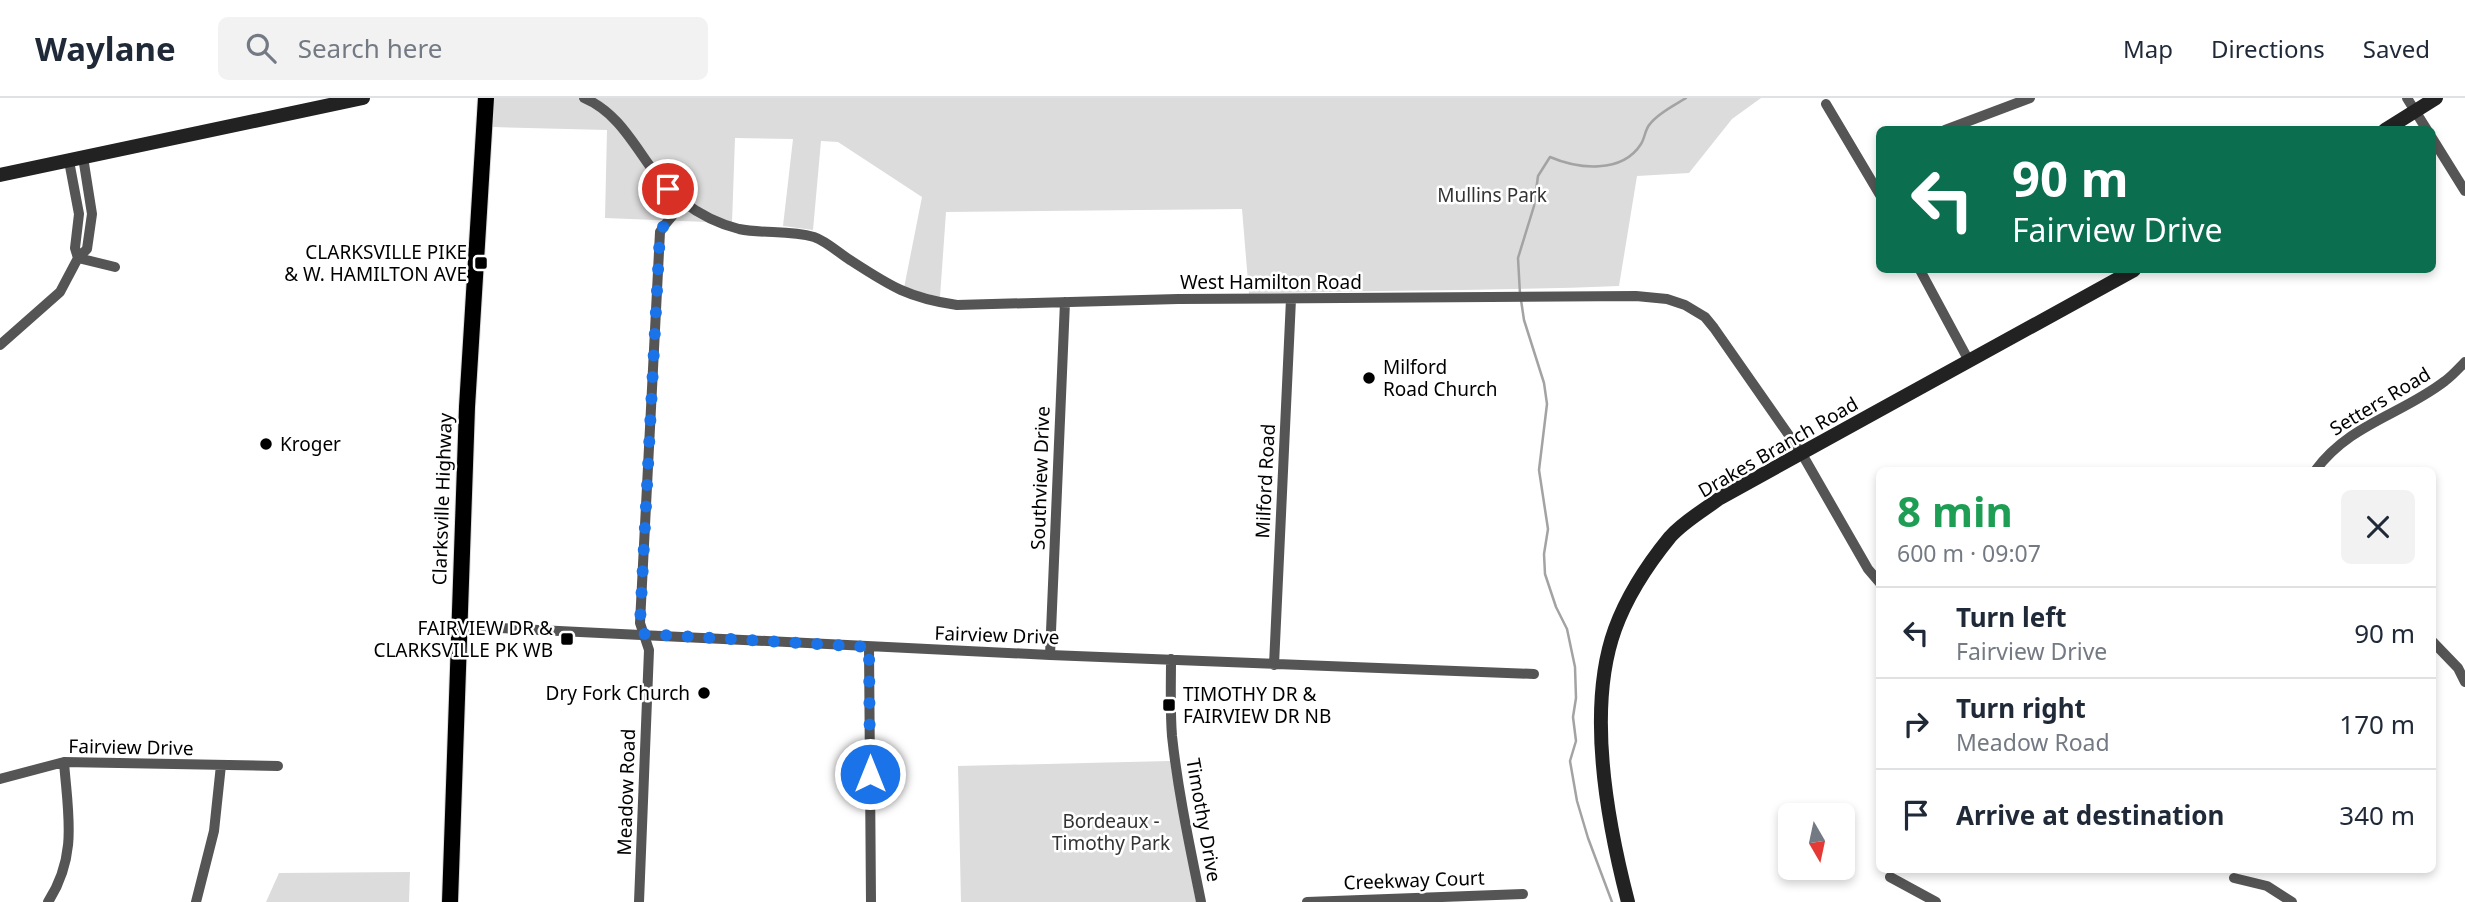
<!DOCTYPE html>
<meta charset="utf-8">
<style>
body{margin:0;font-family:"Noto Sans",sans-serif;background:#f2f2f3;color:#1f2937;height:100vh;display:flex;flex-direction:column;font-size:26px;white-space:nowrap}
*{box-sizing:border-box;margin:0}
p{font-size:23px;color:#747a83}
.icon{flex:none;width:38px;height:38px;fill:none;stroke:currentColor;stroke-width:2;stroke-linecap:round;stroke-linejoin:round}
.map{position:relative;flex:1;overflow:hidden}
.drawer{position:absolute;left:1876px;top:369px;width:560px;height:406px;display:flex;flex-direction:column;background:#fff;border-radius:10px;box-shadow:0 4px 10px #0003}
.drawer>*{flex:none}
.hud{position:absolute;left:1876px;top:28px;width:560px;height:147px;border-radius:10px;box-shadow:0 4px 10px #0003;background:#0b6e4f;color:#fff;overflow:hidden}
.needle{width:46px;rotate:171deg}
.tools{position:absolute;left:1778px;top:705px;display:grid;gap:14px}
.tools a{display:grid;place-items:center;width:77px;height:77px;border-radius:10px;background:#fff;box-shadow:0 4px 10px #0003;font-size:35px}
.pin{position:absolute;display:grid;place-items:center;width:60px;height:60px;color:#fff;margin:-30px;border:4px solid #fff;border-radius:50%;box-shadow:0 2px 7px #0007}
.me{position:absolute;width:77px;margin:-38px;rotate:0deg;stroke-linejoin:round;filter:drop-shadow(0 0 5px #0008)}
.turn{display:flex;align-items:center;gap:24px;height:147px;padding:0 21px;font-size:32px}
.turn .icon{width:91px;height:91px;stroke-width:2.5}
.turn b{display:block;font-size:49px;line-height:60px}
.round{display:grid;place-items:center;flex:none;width:74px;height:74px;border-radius:10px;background:#f2f2f3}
.headline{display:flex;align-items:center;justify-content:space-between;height:119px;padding:0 21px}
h1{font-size:42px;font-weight:700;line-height:52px;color:#1e9e55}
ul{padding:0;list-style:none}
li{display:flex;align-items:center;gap:21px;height:91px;padding:0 21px;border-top:2px solid #e0e1e3}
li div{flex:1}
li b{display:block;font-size:26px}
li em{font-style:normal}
header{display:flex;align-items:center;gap:42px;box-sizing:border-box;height:98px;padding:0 35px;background:#fff;border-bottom:2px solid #e0e1e3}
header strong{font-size:33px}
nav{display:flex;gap:38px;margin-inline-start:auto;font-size:24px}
.search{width:490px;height:63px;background:#f2f2f3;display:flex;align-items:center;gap:18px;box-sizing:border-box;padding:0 24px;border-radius:10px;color:#747a83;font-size:26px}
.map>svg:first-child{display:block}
.green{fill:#dcdcdc}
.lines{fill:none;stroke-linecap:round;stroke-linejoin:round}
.stream{stroke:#a3a3a3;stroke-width:2.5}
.primary-casing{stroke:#dbdbdb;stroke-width:18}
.street{stroke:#555;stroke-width:10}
.secondary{stroke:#222;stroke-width:14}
.primary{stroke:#000;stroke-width:16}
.route{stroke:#1a73e8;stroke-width:12;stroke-dasharray:0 21.6}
.poi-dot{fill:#000;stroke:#fff;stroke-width:2.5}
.labels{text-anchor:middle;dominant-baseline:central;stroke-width:5;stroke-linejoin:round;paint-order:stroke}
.park-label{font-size:19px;fill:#333;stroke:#fff}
.poi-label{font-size:19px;fill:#000;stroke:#fff;text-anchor:end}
.street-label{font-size:19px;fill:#000;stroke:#fff}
</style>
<header>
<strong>Waylane</strong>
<div class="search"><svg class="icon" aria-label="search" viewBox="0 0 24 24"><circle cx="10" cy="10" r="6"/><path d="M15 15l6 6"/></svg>Search here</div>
<nav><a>Map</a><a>Directions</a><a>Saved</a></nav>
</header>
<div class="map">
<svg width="2465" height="804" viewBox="0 0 2465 804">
<rect width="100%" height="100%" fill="#fff"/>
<path class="green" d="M494 0H1761L1732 21 1689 75 1637 78 1619 188C1496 193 1372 192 1249 196L1242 111 946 114 940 199 904 190 922 99 838 44 821 43 813 132 783 128 793 41 735 40 732 125 605 120 607 32 493 29Z
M1170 663 1196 804H961L958 668Z
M410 774 409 804H266L279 775Z"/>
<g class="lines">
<path class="stream" d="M1520 196 1518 160 1534 108 1538 78 1550 59C1578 71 1622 76 1641 46 1645 40 1645 31 1650 26 1658 15 1675 7 1686 0
M1521 202 1524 222 1544 285 1547 306 1539 372 1548 431 1544 456 1545 476 1556 509 1567 531 1575 569 1576 600 1573 619 1576 643 1570 663 1577 703 1588 740 1612 804"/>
<defs>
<path id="primary" d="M450 804 467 309 486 0"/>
</defs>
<use href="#primary" class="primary-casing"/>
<path class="street" d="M584 0C631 20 643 74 682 103 699 116 719 126 739 131 764 136 789 132 814 139 826 143 839 155 850 162 890 188 908 200 957 207L1178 201 1636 198 1667 201 1685 207 1705 219 1714 230 1802 356 1868 471 1880 485
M2407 0 2427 32
M1826 6 1880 97
M1945 32 2030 0
M2432 40 2465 93
M69 63 79 116 75 150 78 160
M78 160 115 169
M1920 172 1969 263
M0 247 60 194 78 160 87 151 92 116 83 59
M2315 373C2349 326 2401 317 2445 283 2452 278 2459 270 2465 264
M459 528 1050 557 1534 576
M2432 543 2458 570 2465 584
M869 549 871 804
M1050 557 1065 204
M1171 561C1171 587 1170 613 1172 638 1178 694 1190 749 1201 804
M1274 567 1291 201
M0 681 64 664 278 668
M1890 779 1936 804
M2234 780 2267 788 2292 804
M48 804C78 757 68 717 64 664
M196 804 214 733 221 667
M639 804 649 552 640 525 660 134C670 116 682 118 670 95
M1307 804 1523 796"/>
<path class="secondary" d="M2385 32 2436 0
M0 77 363 0
M1628 804C1607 723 1586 611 1615 531 1627 498 1648 466 1670 439 1683 424 1704 412 1720 400L2134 172"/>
<use href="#primary" class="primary"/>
</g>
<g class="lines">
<path class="route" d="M668 91C683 119 671 113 660 134L640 525 643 536 869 549 870 676"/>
</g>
<g class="poi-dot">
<rect x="474" y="158" width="14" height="14" rx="3.5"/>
<circle cx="1369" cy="280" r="7"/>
<circle cx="266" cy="346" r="7"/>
<rect x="560" y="534" width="14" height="14" rx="3.5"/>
<circle cx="704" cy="595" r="7"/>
<rect x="1162" y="600" width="14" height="14" rx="3.5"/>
</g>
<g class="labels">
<g class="park-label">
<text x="1492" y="97">Mullins Park</text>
<text x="1111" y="723">Bordeaux -<tspan x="1111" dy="22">Timothy Park</tspan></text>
</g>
<g class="poi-label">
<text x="467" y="154">CLARKSVILLE PIKE<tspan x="467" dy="22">&amp; W. HAMILTON AVE</tspan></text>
<text x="1383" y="269" text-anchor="start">Milford<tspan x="1383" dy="22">Road Church</tspan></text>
<text x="280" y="346" text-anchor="start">Kroger</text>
<text x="553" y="530">FAIRVIEW DR &amp;<tspan x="553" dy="22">CLARKSVILLE PK WB</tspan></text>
<text x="690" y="595">Dry Fork Church</text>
<text x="1183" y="596" text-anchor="start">TIMOTHY DR &amp;<tspan x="1183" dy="22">FAIRVIEW DR NB</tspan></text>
</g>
<g class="street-label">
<text x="1271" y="184">West Hamilton Road</text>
<text transform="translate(2380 303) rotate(-31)">Setters Road</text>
<text transform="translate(1778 349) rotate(-30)">Drakes Branch Road</text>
<text transform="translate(1040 380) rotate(-88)">Southview Drive</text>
<text transform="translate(1265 383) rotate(-87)">Milford Road</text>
<text transform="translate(442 401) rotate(-88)">Clarksville Highway</text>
<text transform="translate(997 537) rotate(2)">Fairview Drive</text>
<text transform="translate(131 649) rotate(1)">Fairview Drive</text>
<text transform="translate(626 694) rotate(-88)">Meadow Road</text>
<text transform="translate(1204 722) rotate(80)">Timothy Drive</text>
<text transform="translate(1414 782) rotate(-2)">Creekway Court</text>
</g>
</g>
</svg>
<div class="tools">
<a><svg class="needle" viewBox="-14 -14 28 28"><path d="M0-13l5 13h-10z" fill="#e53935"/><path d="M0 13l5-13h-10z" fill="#747a83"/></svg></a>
</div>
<div class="pin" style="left:668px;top:91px;background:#d93025"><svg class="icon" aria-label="arrive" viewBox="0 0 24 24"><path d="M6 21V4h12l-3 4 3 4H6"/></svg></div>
<svg class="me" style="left:870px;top:676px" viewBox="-20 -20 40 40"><circle r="17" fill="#1a73e8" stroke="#fff" stroke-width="3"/><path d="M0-11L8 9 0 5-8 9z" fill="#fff"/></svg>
<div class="hud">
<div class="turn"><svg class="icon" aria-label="left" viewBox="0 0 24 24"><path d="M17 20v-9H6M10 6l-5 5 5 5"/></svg><div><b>90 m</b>Fairview Drive</div></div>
</div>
<section class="drawer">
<div class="headline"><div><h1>8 min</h1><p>600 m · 09:07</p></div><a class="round"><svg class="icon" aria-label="close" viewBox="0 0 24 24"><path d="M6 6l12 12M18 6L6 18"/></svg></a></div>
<ul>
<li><svg class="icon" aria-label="left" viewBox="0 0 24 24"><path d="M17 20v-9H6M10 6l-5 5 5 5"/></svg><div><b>Turn left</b><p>Fairview Drive</p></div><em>90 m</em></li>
<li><svg class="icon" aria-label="right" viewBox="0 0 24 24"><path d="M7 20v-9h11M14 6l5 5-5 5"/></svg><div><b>Turn right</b><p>Meadow Road</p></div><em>170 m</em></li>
<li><svg class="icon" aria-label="arrive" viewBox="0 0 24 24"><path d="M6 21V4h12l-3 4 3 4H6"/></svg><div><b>Arrive at destination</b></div><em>340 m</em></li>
</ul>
</section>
</div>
